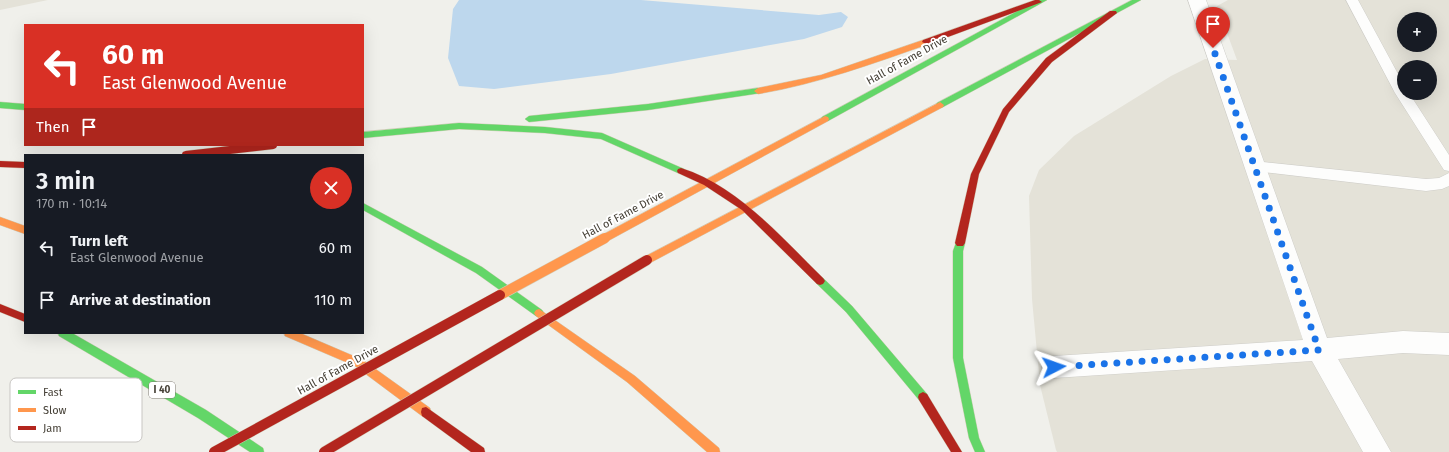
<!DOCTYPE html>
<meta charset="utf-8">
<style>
body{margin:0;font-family:"Fira Sans",sans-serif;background:#242831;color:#f1f3f6;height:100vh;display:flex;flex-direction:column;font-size:15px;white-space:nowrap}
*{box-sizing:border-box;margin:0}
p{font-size:13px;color:#9ea1a6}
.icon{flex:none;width:22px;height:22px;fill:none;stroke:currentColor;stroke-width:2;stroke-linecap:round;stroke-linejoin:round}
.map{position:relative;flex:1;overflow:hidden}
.side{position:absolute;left:24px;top:154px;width:340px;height:180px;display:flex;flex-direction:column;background:#171b24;border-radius:0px;box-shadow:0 4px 16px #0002}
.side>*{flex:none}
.top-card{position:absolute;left:24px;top:24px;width:340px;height:122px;border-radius:0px;box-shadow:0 4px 16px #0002;background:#d93025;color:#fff;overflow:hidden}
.tools{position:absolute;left:1397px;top:12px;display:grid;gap:8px}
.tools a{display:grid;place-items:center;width:40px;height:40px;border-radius:50%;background:#171b24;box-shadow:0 4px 16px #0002;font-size:20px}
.pin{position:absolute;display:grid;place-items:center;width:34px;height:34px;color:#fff;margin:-41px -17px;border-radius:50% 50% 50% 0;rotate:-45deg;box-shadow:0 0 4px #0007}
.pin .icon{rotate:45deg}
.me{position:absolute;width:44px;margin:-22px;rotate:86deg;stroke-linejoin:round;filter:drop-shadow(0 0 3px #0008)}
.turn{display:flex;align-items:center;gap:14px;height:84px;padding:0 12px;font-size:18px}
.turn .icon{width:52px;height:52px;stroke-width:2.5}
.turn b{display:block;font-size:28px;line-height:34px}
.then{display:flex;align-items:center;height:38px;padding:0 12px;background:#0003;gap:8px;font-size:15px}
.round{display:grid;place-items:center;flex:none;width:42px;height:42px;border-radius:21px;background:#242831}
.head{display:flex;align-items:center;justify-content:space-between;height:68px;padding:0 12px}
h1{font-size:24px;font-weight:600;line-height:30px}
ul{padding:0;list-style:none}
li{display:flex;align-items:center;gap:12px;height:52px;padding:0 12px}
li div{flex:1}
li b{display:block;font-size:15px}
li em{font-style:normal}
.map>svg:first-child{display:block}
.residential{fill:#e4e2d8;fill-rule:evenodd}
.water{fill:#bdd7ed}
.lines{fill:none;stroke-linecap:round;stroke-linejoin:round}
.lane-casing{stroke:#cecdc8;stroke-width:1}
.street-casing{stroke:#cecdc8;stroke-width:1}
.fast-casing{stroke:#d2cdb9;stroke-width:1}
.slow-casing{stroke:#d2cdb9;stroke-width:1}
.jam-casing{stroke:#d2cdb9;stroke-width:1}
.lane{fill:#fdfdfc;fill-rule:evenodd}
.street{fill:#fdfdfc;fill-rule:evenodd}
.fast{fill:#63d668;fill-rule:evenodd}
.slow{fill:#ff974d;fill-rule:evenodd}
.jam{fill:#b3261e;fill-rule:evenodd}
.slow-bridge-casing{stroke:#d2cdb9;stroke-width:11;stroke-linecap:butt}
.jam-bridge-far1-casing{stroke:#d2cdb9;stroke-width:9;stroke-linecap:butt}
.jam-bridge-casing{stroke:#d2cdb9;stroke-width:11;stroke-linecap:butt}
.slow-bridge{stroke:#ff974d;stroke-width:10}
.jam-bridge-far1{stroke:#b3261e;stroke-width:8}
.jam-bridge{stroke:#b3261e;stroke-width:10}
.route{stroke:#1a73e8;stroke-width:7;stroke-dasharray:0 12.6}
.labels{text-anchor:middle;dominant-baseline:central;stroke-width:4;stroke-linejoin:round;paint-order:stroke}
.shield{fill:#fff;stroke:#7e7a73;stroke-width:1}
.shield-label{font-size:10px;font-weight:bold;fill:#464137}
.street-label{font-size:11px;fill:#464137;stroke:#fff}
.key{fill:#fff;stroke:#c8c6c3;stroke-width:1}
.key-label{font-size:11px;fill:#464137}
</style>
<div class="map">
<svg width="1449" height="452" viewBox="0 0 1449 452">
<rect width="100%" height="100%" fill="#f0f0eb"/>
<path class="residential" d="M0 0H48L0 10Z
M1228 0H1449V452H1057L1056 450 1040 385 1032 299 1029 196 1039 170 1074 136 1171 76 1205 59 1237 60 1217 6ZM1404 19H1430V45H1404ZM1404 67H1430V93H1404Z"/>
<path class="water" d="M459 0H641L819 15 841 12 848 17 842 27 804 39 611 74 494 89 459 86 448 58 453 9Z"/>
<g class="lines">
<defs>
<path id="lane" d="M1346 0H1358L1404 85V93H1409L1449 155V171L1444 170 1395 93Z
M1254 161 1426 179 1439 178 1449 173V186L1442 189 1426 191 1254 171 1249 170 1247 166 1249 162Z"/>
<path id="street" d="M1188 0H1206L1327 338 1403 331 1449 333V355L1403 353 1338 359 1391 452H1363L1312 361 1054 378 1045 375 1042 367 1045 359 1054 356 1303 340Z"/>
<path id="fast" d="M1038 0H1047L828 121H822L821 119 822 117Z
M1132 0H1141L943 107 940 108 936 105 937 103Z
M758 88 762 91 761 93 648 110 529 122 525 119 529 116 648 104Z
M0 102 25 104V110L0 108Z
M459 123 545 127 602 133 684 169 685 171 684 173H678L601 139 545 133 459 129 363 138V132Z
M363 203 482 267 542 310 544 313 542 316 539 317 536 316 476 273 363 210Z
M960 239 963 240 965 243 963 251V358L979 438 985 452H975L969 438 953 358V251L957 240Z
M820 277 823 278 852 306 927 394 928 397 927 400 923 402 919 400 846 312 817 284 815 281 817 278Z
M58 333H72L206 410 263 448 264 452H250L198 418 59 336Z"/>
<path id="slow" d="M923 40H926L930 42 929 44C872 64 817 84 758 94L754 91 758 88 821 75Z
M940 102 944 105 943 107 650 263H644L642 260 644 257Z
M825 116 828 117 829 119 828 121 608 241H602L600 238 602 235Z
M0 217 25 226V234L0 225Z
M539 309 635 376 719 448 720 452H707L627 382 536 316 534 313 536 310Z
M284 333H300L363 360 430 408 431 412 430 416 426 417 422 416 355 366 285 336Z"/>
<path id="jam" d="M1035 0H1039L1042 2 929 44H926L922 42 923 40Z
M1110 11H1116L1117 13 1052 62 1009 112 979 174 965 243 963 246H957L955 243 971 174 1003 109 1046 58Z
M0 161 25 162V168L0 167Z
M681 168C738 186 782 238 823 278L825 281 823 284 820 285 817 284 742 210 704 185 678 173 677 171 678 169Z
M0 304 25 314V322L0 312Z
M923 392 927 394 962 452H951L919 400 918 397 919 394Z
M426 407 484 448 485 452H471L422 416 421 412 422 408Z"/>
</defs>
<use href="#lane" class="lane-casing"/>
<use href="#street" class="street-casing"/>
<use href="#fast" class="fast-casing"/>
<use href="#slow" class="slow-casing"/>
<use href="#jam" class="jam-casing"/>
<use href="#lane" class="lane"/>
<use href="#street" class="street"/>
<use href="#fast" class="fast"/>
<use href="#slow" class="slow"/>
<use href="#jam" class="jam"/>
<defs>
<path id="slow-bridge" d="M500 295 605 238"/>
<path id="jam-bridge-far1" d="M186 155 273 145"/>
<path id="jam-bridge" d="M214 452 500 295
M324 452 647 260"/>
</defs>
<use href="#slow-bridge" class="slow-bridge-casing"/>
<use href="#jam-bridge-far1" class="jam-bridge-far1-casing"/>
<use href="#jam-bridge" class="jam-bridge-casing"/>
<use href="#slow-bridge" class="slow-bridge"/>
<use href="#jam-bridge-far1" class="jam-bridge-far1"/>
<use href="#jam-bridge" class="jam-bridge"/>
</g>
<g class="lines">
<path class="route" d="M1054 367 1319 350 1213 48"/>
</g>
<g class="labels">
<rect class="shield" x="149" y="382" width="26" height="16" rx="3"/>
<g class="shield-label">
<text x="162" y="390">I 40</text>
</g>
<g class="street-label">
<text transform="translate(907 60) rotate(-29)">Hall of Fame Drive</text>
<text transform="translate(623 215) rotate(-28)">Hall of Fame Drive</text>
<text transform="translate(338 370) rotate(-29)">Hall of Fame Drive</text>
</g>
</g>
<rect x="10" y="378" width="132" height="64" rx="6" class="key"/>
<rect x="18" y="390" width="18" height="4" fill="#63d668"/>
<rect x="18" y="408" width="18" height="4" fill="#ff974d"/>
<rect x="18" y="426" width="18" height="4" fill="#b3261e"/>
<g class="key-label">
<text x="43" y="396">Fast</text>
<text x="43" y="414">Slow</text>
<text x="43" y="432">Jam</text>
</g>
</svg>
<div class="tools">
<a>+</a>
<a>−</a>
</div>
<div class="pin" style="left:1213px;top:48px;background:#d93025"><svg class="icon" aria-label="arrive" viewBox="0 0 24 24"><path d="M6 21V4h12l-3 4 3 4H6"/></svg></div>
<svg class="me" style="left:1054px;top:367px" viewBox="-20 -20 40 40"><path d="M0-17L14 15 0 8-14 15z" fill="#1a73e8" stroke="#fff" stroke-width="4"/></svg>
<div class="top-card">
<div class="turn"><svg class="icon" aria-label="left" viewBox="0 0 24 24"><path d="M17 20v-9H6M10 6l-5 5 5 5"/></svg><div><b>60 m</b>East Glenwood Avenue</div></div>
<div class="then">Then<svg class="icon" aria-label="arrive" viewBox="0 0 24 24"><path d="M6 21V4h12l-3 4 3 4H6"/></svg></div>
</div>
<section class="side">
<div class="head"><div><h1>3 min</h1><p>170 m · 10:14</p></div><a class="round" style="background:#d93025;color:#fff"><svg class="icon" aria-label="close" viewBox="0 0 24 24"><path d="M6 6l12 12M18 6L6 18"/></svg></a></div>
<ul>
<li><svg class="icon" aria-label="left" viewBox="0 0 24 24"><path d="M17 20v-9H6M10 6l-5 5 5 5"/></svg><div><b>Turn left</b><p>East Glenwood Avenue</p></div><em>60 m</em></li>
<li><svg class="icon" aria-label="arrive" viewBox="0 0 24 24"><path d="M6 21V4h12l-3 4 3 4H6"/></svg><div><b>Arrive at destination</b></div><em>110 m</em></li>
</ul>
</section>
</div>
